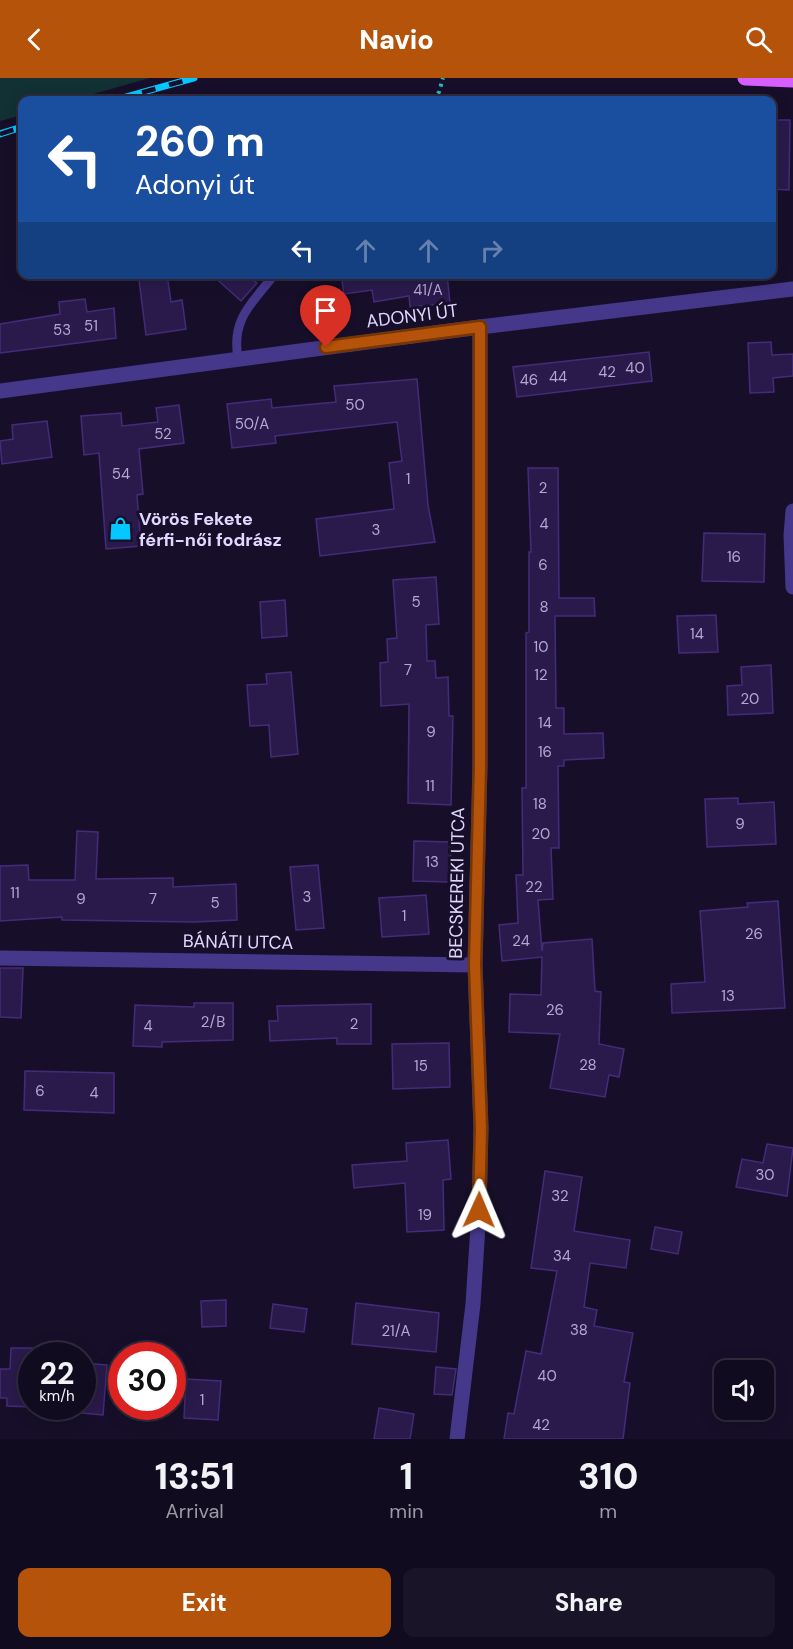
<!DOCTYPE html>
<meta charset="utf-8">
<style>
body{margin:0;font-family:"DM Sans",sans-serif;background:#1a1429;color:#f1f3f6;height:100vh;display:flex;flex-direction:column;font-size:22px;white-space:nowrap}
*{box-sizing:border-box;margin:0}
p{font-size:20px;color:#9c9ba5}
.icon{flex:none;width:33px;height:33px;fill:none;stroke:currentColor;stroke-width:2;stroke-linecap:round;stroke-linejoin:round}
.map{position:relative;height:1361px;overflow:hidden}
.side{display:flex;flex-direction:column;background:#110b20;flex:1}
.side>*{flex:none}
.top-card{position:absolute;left:18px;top:18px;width:758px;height:183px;border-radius:12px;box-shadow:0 3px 15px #0003,0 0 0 2px #302b3e;background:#1a4fa0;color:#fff;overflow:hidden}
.buttons{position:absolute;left:714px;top:1282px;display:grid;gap:12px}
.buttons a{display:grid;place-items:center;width:60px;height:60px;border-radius:12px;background:#110b20;box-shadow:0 3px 15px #0003,0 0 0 2px #302b3e;font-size:30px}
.speed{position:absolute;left:18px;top:1264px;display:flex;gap:12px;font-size:30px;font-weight:700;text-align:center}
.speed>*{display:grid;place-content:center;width:78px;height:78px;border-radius:50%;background:#110b20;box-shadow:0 3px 15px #0003,0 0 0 2px #302b3e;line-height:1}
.speed small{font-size:15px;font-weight:400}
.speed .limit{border:9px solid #d22;background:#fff;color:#111}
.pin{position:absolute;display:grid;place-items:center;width:51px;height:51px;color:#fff;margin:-62px -26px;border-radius:50% 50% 50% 0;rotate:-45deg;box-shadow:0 0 6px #0007}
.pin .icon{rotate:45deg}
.me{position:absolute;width:66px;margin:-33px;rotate:1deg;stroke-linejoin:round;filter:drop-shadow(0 0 4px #0008)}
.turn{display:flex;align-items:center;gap:21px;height:126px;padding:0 18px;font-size:27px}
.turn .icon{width:78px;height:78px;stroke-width:2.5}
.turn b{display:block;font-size:42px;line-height:51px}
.lanes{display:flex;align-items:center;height:57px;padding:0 18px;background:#0003;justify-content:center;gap:30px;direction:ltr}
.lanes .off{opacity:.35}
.eta{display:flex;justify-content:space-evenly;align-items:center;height:102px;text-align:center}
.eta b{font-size:36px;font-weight:800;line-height:42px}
.cta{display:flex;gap:12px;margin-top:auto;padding:12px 18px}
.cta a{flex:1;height:69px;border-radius:12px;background:#b45309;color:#fff;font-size:24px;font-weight:800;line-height:69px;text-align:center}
.cta a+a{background:#1a1429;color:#f1f3f6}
header{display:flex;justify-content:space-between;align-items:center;height:78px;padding:0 18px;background:#b45309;color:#fff;font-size:27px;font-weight:800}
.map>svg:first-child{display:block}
.green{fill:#123134}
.building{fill:#2a1a4c;stroke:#442b79;stroke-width:1.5}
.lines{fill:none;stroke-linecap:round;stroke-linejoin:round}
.path{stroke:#2ab7c1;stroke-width:4;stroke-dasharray:3 4.5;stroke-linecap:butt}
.service{stroke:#45388b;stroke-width:9}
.minor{stroke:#45388b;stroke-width:15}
.tertiary{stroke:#45388b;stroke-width:15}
.primary{stroke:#d75fff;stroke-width:15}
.rail-casing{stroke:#04c7ff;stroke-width:7}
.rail{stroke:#170f2a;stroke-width:4.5;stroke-dasharray:14;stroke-linecap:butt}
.route-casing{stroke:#753606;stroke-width:15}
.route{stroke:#b45309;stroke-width:10}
.labels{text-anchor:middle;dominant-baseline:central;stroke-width:6;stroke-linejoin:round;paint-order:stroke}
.number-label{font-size:15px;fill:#b3a8d2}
.street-label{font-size:18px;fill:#e1d8ff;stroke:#170f2a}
.poi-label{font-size:18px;font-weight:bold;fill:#e1d8ff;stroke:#170f2a;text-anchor:start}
</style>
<header><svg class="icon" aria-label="back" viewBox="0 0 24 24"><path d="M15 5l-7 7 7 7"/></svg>Navio<svg class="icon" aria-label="search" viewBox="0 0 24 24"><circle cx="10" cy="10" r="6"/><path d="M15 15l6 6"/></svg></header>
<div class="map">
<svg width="793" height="1361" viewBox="0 0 793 1361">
<rect width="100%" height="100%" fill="#170f2a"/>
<path class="green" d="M0 0H150L72 22H22V37L0 43Z"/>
<path class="building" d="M771 42H790L789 112 771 111Z
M145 196H167L171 224 182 222 186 251 146 257 139 202 146 201Z
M211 196H246L257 205 241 223Z
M341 196H404V199L447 196 450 225 410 229 409 218 374 224 372 212 344 216Z
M85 221 87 234 114 230 116 260 0 275V246L60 236 59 224Z
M771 264 772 277 793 276V298L773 300 774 314 750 315 748 265Z
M649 274 652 303 517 319 513 289Z
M417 301 428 427 435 464 320 478 316 441 394 431 389 385 402 383 397 344 275 358 276 365 232 370 227 326 271 321 272 330 336 324 334 308Z
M179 327 184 365 139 371 143 416 137 417 141 468 106 471 99 375 84 377 81 338 121 335 122 348 158 344 156 330Z
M47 343 52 379 2 386 0 363 13 361 12 347Z
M528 390H558L559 520H594L595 538H555L556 630H564V656L603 655 604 680 564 682V688H558L559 770H551L553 821 538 822 542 873 543 865 592 861 595 913 601 914 599 966 624 971 619 999 609 997 605 1019 550 1010 560 956 509 954 510 916 541 917 542 879 502 883 499 847 518 845 516 797H523L522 710H526V555L529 554V474H531Z
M704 455 765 456 764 504 702 503Z
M436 499 439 546 426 547 427 583H435L436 600 448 599 449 638H453L451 727 408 725 409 626 381 628 380 585 388 584 387 561 397 560 393 502Z
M285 522 287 558 262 560 260 524Z
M716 537 718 574 679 575 677 538Z
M771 587 773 635 728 637 727 608 742 607 741 589Z
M291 594 298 676 271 679 269 647 250 648 247 607 267 606 266 596Z
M738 720V726L774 724 776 766 707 769 705 721Z
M77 753 98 754 96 801 173 800V809L236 806 237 842 194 844 62 842V839L0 843V788L28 787 29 802H75Z
M414 763 451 764 450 804 413 803Z
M318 787 324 850 296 852 290 789Z
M426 817 429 856 382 859 379 820Z
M778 823 785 930 672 935 671 906 705 904 700 833 748 829 747 825Z
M0 890H23L21 940 0 939Z
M194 925H233V962L162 964V969L133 968 135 927 194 929Z
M371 926V966H337V960L270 963 269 943H278L277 928Z
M449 965 450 1009 393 1011 392 966Z
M25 993 114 995V1035L24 1032Z
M448 1062 451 1101 443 1102 444 1152 407 1154 405 1105 354 1110 352 1087 407 1083 406 1065Z
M767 1066 793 1070 787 1118 736 1109 742 1081 763 1085Z
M545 1093 582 1099 574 1153 630 1162 626 1190 590 1185 584 1229 597 1232 594 1248 633 1255 624 1304 630 1305 623 1361H504L508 1335 514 1336 526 1273 541 1276 557 1193 531 1190Z
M655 1149 682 1154 678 1176 651 1171Z
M226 1222V1248L202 1249 201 1223Z
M356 1225 439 1235 436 1274 352 1266Z
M273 1226 307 1231 304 1254 270 1250Z
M11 1270H32V1329L7 1328V1320H0V1291H10Z
M82 1285 107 1287 103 1337 82 1335Z
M436 1289 456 1291 452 1317 434 1316Z
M186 1301 221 1303 218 1342 184 1340Z
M379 1330 414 1336 410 1361H374Z"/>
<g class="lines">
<path class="path" d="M434 22 439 14 443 0"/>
<path class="service" d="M238 280C231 241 252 225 275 196"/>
<path class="minor" d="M793 433 791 457 793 509
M0 880 475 887
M457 1361 473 1226 479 1132 481 1050 475 887 480 688V249"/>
<path class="tertiary" d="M0 313 480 249 793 211"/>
<path class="primary" d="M745 0 793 2"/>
<defs>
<path id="rail" d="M115 22 194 0
M0 56 22 49"/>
</defs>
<use href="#rail" class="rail-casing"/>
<use href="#rail" class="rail"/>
</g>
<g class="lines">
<defs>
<path id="route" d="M326 269 480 249V688L475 887 481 1050 479 1132"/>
</defs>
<use href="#route" class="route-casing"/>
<use href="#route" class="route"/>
</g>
<defs>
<symbol id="shop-bare" viewBox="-9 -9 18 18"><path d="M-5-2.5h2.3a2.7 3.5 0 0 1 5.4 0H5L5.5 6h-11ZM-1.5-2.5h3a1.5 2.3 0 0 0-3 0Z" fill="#04c7ff" stroke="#170f2a" stroke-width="2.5" paint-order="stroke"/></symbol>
</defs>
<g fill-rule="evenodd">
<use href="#shop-bare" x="104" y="434" width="33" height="33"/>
</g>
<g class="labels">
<g class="number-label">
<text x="428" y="212">41/A</text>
<text x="91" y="248">51</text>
<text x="62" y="252">53</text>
<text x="635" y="290">40</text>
<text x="607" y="294">42</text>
<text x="558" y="299">44</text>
<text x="529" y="302">46</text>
<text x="355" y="327">50</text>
<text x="252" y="346">50/A</text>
<text x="163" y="356">52</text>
<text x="121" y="396">54</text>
<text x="408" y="401">1</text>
<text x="543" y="410">2</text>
<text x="544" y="446">4</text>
<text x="376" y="452">3</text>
<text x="734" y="479">16</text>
<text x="543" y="487">6</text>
<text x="416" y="524">5</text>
<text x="544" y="529">8</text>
<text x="697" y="556">14</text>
<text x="541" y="569">10</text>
<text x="408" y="592">7</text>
<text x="541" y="597">12</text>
<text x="750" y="621">20</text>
<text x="545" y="645">14</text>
<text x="431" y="654">9</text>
<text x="545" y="674">16</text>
<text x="430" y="708">11</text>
<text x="540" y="726">18</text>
<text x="740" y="746">9</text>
<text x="541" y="756">20</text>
<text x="432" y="784">13</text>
<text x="534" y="809">22</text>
<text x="15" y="815">11</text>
<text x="307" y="819">3</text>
<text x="81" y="821">9</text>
<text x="153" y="821">7</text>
<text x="215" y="825">5</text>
<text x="404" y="838">1</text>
<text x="754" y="856">26</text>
<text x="521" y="863">24</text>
<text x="728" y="918">13</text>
<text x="555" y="932">26</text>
<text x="213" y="944">2/B</text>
<text x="354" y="946">2</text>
<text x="148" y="948">4</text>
<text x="588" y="987">28</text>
<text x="421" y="988">15</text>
<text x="40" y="1013">6</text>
<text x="94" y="1015">4</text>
<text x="765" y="1097">30</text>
<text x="560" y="1118">32</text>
<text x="425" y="1137">19</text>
<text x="562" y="1178">34</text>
<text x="579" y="1252">38</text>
<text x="396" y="1253">21/A</text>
<text x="547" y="1298">40</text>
<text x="202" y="1322">1</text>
<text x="541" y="1347">42</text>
</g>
<g class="street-label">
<text transform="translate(412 238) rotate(-7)">ADONYI ÚT</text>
<text transform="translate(457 805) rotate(-89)">BECSKEREKI UTCA</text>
<text transform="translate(238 864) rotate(1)">BÁNÁTI UTCA</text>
</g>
<g class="poi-label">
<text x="139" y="441">Vörös Fekete<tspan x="139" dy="21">férfi-női fodrász</tspan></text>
</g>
</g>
</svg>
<div class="buttons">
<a><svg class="icon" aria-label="sound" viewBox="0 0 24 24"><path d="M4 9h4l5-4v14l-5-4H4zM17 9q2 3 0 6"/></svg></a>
</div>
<div class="speed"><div>22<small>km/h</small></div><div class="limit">30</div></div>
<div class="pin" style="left:326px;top:269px;background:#d93025"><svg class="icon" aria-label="arrive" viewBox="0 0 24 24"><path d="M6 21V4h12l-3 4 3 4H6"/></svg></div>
<svg class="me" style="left:479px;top:1132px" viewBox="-20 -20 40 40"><path d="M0-17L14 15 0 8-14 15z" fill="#b45309" stroke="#fff" stroke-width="4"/></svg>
<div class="top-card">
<div class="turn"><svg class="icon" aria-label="left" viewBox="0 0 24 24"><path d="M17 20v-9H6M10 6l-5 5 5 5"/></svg><div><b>260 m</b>Adonyi út</div></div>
<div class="lanes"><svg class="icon" aria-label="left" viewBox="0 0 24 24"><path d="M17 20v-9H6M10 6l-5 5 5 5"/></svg><svg class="icon off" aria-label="ahead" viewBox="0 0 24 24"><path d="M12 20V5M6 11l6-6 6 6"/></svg><svg class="icon off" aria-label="ahead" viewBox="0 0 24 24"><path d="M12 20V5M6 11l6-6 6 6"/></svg><svg class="icon off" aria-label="right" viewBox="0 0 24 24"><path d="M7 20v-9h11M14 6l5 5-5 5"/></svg></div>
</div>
</div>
<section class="side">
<div class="eta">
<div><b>13:51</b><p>Arrival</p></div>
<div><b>1</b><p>min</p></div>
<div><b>310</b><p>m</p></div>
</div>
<div class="cta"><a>Exit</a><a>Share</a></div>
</section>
